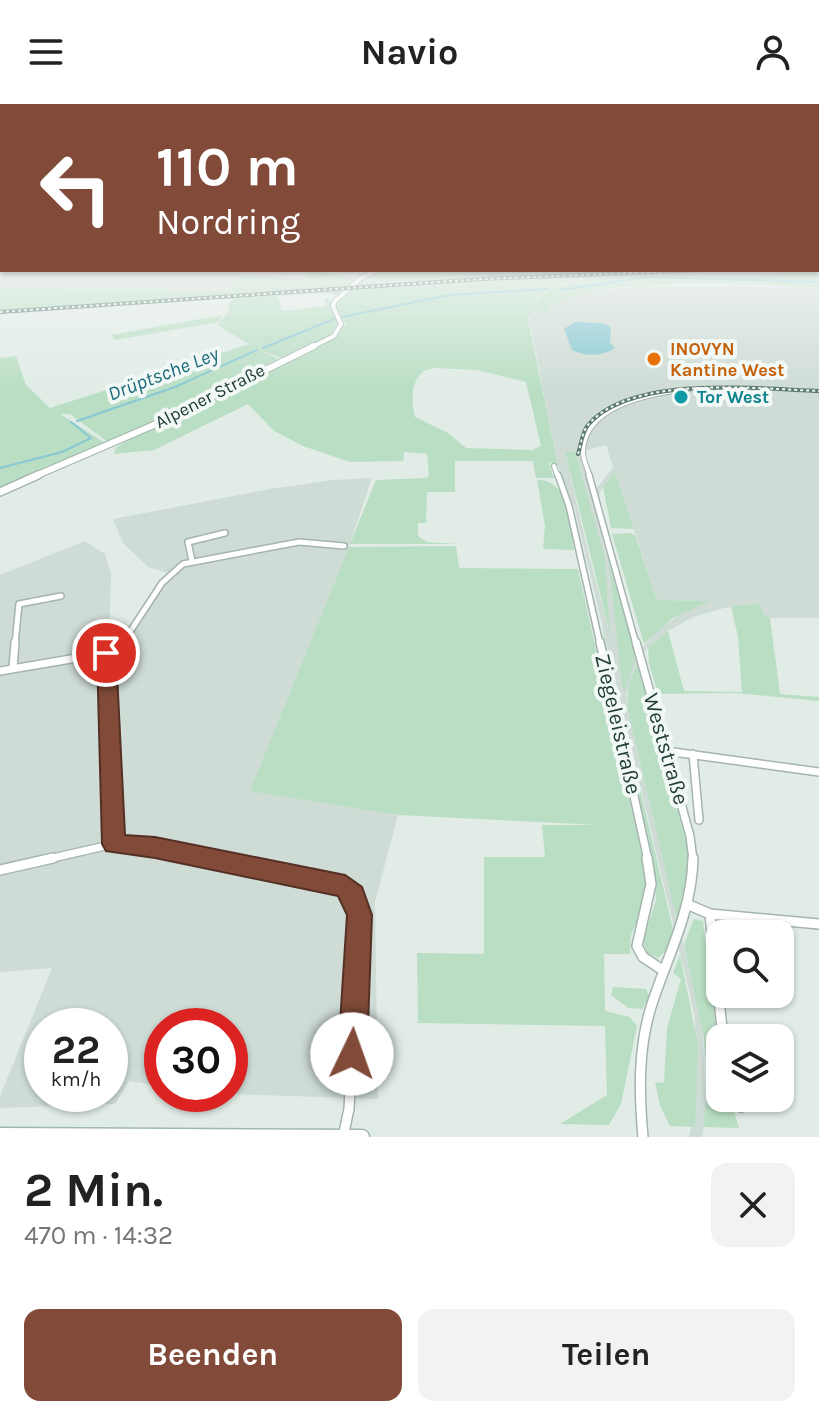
<!DOCTYPE html>
<html lang="de">
<meta charset="utf-8">
<style>
body{margin:0;font-family:Karla,sans-serif;background:#f2f2f2;color:#222;height:100vh;display:flex;flex-direction:column;font-size:30px;white-space:nowrap}
*{box-sizing:border-box;margin:0}
p{font-size:26px;color:#767676}
.icon{flex:none;width:44px;height:44px;fill:none;stroke:currentColor;stroke-width:2;stroke-linecap:round;stroke-linejoin:round}
.map{position:relative;height:1033px;overflow:hidden}
.panel{display:flex;flex-direction:column;background:#fff;flex:1}
.panel>*{flex:none}
.banner{position:absolute;left:0px;top:0px;width:820px;height:168px;box-shadow:0 2px 6px #0004;background:#814a39;color:#fff;overflow:hidden}
.tools{position:absolute;left:706px;top:816px;display:grid;gap:16px}
.tools a{display:grid;place-items:center;width:88px;height:88px;border-radius:16px;background:#fff;box-shadow:0 2px 6px #0004;font-size:40px}
.speed{position:absolute;left:24px;top:904px;display:flex;gap:16px;font-size:40px;font-weight:700;text-align:center}
.speed>*{display:grid;place-content:center;width:104px;height:104px;border-radius:50%;background:#fff;box-shadow:0 2px 6px #0004;line-height:1}
.speed small{font-size:20px;font-weight:400}
.speed .limit{border:12px solid #d22;background:#fff;color:#111}
.pin{position:absolute;display:grid;place-items:center;width:68px;height:68px;color:#fff;margin:-34px;border:4px solid #fff;border-radius:50%;box-shadow:0 2px 8px #0007}
.me{position:absolute;width:88px;margin:-44px;rotate:3deg;stroke-linejoin:round;filter:drop-shadow(0 0 6px #0008)}
.turn{display:flex;align-items:center;gap:28px;height:168px;padding:0 24px;font-size:36px}
.turn .icon{width:104px;height:104px;stroke-width:2.5}
.turn b{display:block;font-size:56px;line-height:68px}
.round{display:grid;place-items:center;flex:none;width:84px;height:84px;border-radius:16px;background:#f2f2f2}
.summary{display:flex;align-items:center;justify-content:space-between;height:136px;padding:0 24px}
h1{font-size:48px;font-weight:700;line-height:60px}
.button{display:flex;gap:16px;margin-top:auto;padding:16px 24px}
.button a{flex:1;height:92px;border-radius:16px;background:#814a39;color:#fff;font-size:32px;font-weight:700;line-height:92px;text-align:center}
.button a+a{background:#f2f2f2;color:#222}
header{display:flex;justify-content:space-between;align-items:center;height:104px;padding:0 24px;background:#fff;font-size:36px;font-weight:700}
.map>svg:first-child{display:block}
.built{fill:#cfdcd6;fill-rule:evenodd}
.green{fill:#b9dec3;fill-rule:evenodd}
.water{fill:#87c8d3}
.lines{fill:none;stroke-linecap:round;stroke-linejoin:round}
.stream{stroke:#87c8d3;stroke-width:2}
.minor-far3-casing{stroke:#a4b4ae;stroke-width:6}
.minor-far2-casing{stroke:#a4b4ae;stroke-width:8}
.minor-far1-casing{stroke:#a4b4ae;stroke-width:10}
.minor-casing{stroke:#a4b4ae;stroke-width:12}
.tertiary-far2-casing{stroke:#a4b4ae;stroke-width:6}
.tertiary-far1-casing{stroke:#a4b4ae;stroke-width:8}
.tertiary-casing{stroke:#a4b4ae;stroke-width:10}
.secondary-casing{stroke:#9fb8af;stroke-width:17}
.minor-far3{stroke:#fff;stroke-width:4}
.minor-far2{stroke:#fff;stroke-width:5}
.minor-far1{stroke:#fff;stroke-width:7}
.minor{stroke:#fff;stroke-width:9}
.tertiary-far2{stroke:#fff;stroke-width:4}
.tertiary-far1{stroke:#fff;stroke-width:6}
.tertiary{stroke:#fff;stroke-width:7}
.secondary{stroke:#fff;stroke-width:14}
.rail-casing{stroke:#5b7971;stroke-width:4}
.rail{stroke:#f1f8f5;stroke-width:2;stroke-dasharray:3;stroke-linecap:butt}
.route{fill:#814a39;stroke:#543025;stroke-width:2}
.food-dot{fill:#e8710a;stroke:#f1f8f5;stroke-width:3}
.culture-dot{fill:#0f9aa8;stroke:#f1f8f5;stroke-width:3}
.labels{text-anchor:middle;dominant-baseline:central;stroke-width:8;stroke-linejoin:round;paint-order:stroke}
.far-food-label{font-size:18px;font-weight:bold;fill:#c56008;stroke:#f1f8f5;text-anchor:start}
.far-street-label{font-size:18px;fill:#213d35;stroke:#f1f8f5}
.far-culture-label{font-size:18px;font-weight:bold;fill:#0d838f;stroke:#f1f8f5;text-anchor:start}
.far-water-label{font-size:20px;font-style:italic;fill:#196b7b;stroke:#f1f8f5}
.street-label{font-size:22px;fill:#213d35;stroke:#f1f8f5}
</style>
<header><svg class="icon" aria-label="menu" viewBox="0 0 24 24"><path d="M4 6h16M4 12h16M4 18h16"/></svg>Navio<svg class="icon" aria-label="person" viewBox="0 0 24 24"><circle cx="12" cy="8" r="4"/><path d="M4 21q1-7 8-7t8 7"/></svg></header>
<div class="map">
<svg width="819" height="1033" viewBox="0 0 819 1033">
<rect width="100%" height="100%" fill="#e1ece7"/>
<path class="built" d="M819 162V168L594 175 547 189 533 204 540 203 544 211 547 204 573 191 635 182 819 183V514H765L758 500 724 504 693 513 668 527 648 543 636 561 627 591V602L702 918 706 1006 702 1033H689L691 1023H695V915L690 891 574 402 558 362 528 209 533 197 549 185 576 176 621 171 449 177 0 207 473 175 688 166H818ZM606 341 613 363 597 384 593 399 580 348ZM565 348 605 455 609 526 588 448ZM615 368 657 496 707 497 683 508 655 529 636 552 624 586 610 466 597 414 600 388Z
M6 166H244L232 187 0 183V171Z
M372 374 349 443 251 686 398 711 375 798 378 995 230 990V922H162V982L129 977 115 1000 0 1004V992L52 864 0 868V471L85 437 105 450 111 469 109 553 126 539 168 469 148 463 123 439 113 415 270 385 333 376ZM42 922H110V990H42Z"/>
<path class="green" d="M309 166H326L325 169 358 175 347 183 0 207V183L231 187 240 172 305 174Z
M379 166H688L621 168 642 170C607 172 560 170 533 197L528 215 558 362 549 358 554 374H536L533 357H455V388H427L426 419H418V432L427 438 457 440H350L376 376 426 374 429 372 427 350 404 348 403 357 350 358 303 342 274 327 248 300 154 346 114 350 116 343 284 256 336 233 346 220 336 204V198L360 176ZM435 264 477 266 526 278 541 342 532 346 466 344 448 329 415 313C410 294 411 266 435 264Z
M819 168V183C754 182 597 169 547 204L544 213 540 204H532C559 158 669 174 714 173 749 172 784 170 819 168Z
M324 187H342L338 191 325 189 278 192 282 207 327 202 324 194 332 196 330 202 338 220 330 232 281 254 260 246 278 255 109 339 70 310H60L110 342 0 388V254L16 252 26 281 50 304 249 240 217 221 230 206 227 204 233 194Z
M222 211 219 218 115 236 111 231Z
M565 348H575L605 455 610 530Z
M615 368 634 425 611 424 603 383Z
M537 376C571 376 569 420 574 446L543 445 545 422Z
M629 429 635 431 657 496 710 497 673 514 644 540 612 430Z
M456 442 459 464 578 465 647 774 642 807 631 831 630 850H604L605 907 630 913 637 922 621 1000 609 1021 560 1020 607 991 605 922 418 919 417 849 484 850V753H545L542 721H599L398 711 250 687 349 443Z
M606 448 636 552 625 587 622 582 610 466Z
M759 500 765 513 770 514 780 590 819 593V597L736 589 658 590 649 559 648 543 668 527 684 587 742 588 738 533 731 502Z
M602 523 673 825 666 847 658 854 647 849 643 837 656 796 654 759 608 569Z
M637 559 689 748 687 786 677 815 627 602 629 581Z
M694 815 703 817 720 957V994H730L739 1024 704 1023 707 970 704 934 684 840Z
M680 851 698 941 695 1023 670 1022 660 1001 655 978 664 979 667 924 681 875 673 869Z
M613 883 646 885 649 892 643 905 628 904 611 891Z"/>
<path class="water" d="M575 218 601 219 611 223 610 239 615 244C603 252 586 253 572 246L564 225Z"/>
<g class="lines">
<path class="stream" d="M560 186 648 173 819 178
M342 213 449 191 547 185
M263 244 334 215
M77 317 175 283 257 246
M0 364 62 348 91 334 71 318"/>
<defs>
<path id="minor-far3" d="M554 362 558 373
M590 373C588 366 583 356 583 349 583 300 653 289 689 285"/>
<path id="minor-far2" d="M558 371 569 402 600 540
M589 371 636 540
M192 457 188 438 225 429
M15 540 19 500 61 492
M122 540 162 479 183 460 299 438 344 442"/>
<path id="minor-far1" d="M600 538 648 756
M636 538 690 732 693 756
M109 553 124 538
M13 564 15 538
M0 567 106 549 114 740
M666 647 819 668
M693 650 699 716
M44 756 114 740H134L214 756"/>
<path id="minor" d="M204 754 345 782 353 791 359 811 349 1005 343 1033
M647 754 651 780 637 842 643 853 664 867
M0 766 53 754
M689 801 710 810 819 820
M710 810 723 934
M738 994 741 1003
M643 1033C639 989 638 945 651 903 667 853 692 808 693 754"/>
<path id="tertiary-far2" d="M310 244 334 232 341 220 333 202 335 197 361 174 377 166"/>
<path id="tertiary-far1" d="M33 373 156 320 314 242"/>
<path id="tertiary" d="M0 388 38 371"/>
<path id="secondary" d="M0 1031 362 1033"/>
</defs>
<use href="#minor-far3" class="minor-far3-casing"/>
<use href="#minor-far2" class="minor-far2-casing"/>
<use href="#minor-far1" class="minor-far1-casing"/>
<use href="#minor" class="minor-casing"/>
<use href="#tertiary-far2" class="tertiary-far2-casing"/>
<use href="#tertiary-far1" class="tertiary-far1-casing"/>
<use href="#tertiary" class="tertiary-casing"/>
<use href="#secondary" class="secondary-casing"/>
<use href="#minor-far3" class="minor-far3"/>
<use href="#minor-far2" class="minor-far2"/>
<use href="#minor-far1" class="minor-far1"/>
<use href="#minor" class="minor"/>
<use href="#tertiary-far2" class="tertiary-far2"/>
<use href="#tertiary-far1" class="tertiary-far1"/>
<use href="#tertiary" class="tertiary"/>
<use href="#secondary" class="secondary"/>
<defs>
<path id="rail" d="M0 208 482 175 703 166
M578 350C581 341 582 328 588 321 631 270 758 285 819 287"/>
</defs>
<use href="#rail" class="rail-casing"/>
<use href="#rail" class="rail"/>
</g>
<linearGradient id="sky" x2="0" y2="1"><stop stop-color="#81bce0"/><stop offset="0.5" stop-color="#f2f6f4"/><stop offset="1" stop-color="#f2f6f4" stop-opacity="0"/></linearGradient>
<rect width="819" height="287" fill="url(#sky)"/>
<path class="route" d="M106 542 116 549 125 731 155 733 345 771 362 783 372 811 367 950 363 960 352 964 342 960 338 950 347 811 338 792 155 754 106 747 102 740 97 549Z"/>
<circle class="food-dot" cx="654" cy="255" r="8"/>
<circle class="culture-dot" cx="681" cy="293" r="8"/>
<g class="labels">
<g class="far-food-label">
<text x="670" y="245">INOVYN<tspan x="670" dy="21">Kantine West</tspan></text>
</g>
<g class="far-street-label">
<text transform="translate(210 292) rotate(-27)">Alpener Straße</text>
</g>
<g class="far-culture-label">
<text x="697" y="293">Tor West</text>
</g>
<g class="far-water-label">
<text transform="translate(163 270) rotate(-21)">Drüptsche Ley</text>
</g>
<g class="street-label">
<text transform="translate(618 620) rotate(77)">Ziegeleistraße</text>
<text transform="translate(666 645) rotate(74)">Weststraße</text>
</g>
</g>
</svg>
<div class="tools">
<a><svg class="icon" aria-label="search" viewBox="0 0 24 24"><circle cx="10" cy="10" r="6"/><path d="M15 15l6 6"/></svg></a>
<a><svg class="icon" aria-label="layers" viewBox="0 0 24 24"><path d="M12 4l9 5-9 5-9-5zM3 14l9 5 9-5"/></svg></a>
</div>
<div class="speed"><div>22<small>km/h</small></div><div class="limit">30</div></div>
<div class="pin" style="left:106px;top:549px;background:#d93025"><svg class="icon" aria-label="arrive" viewBox="0 0 24 24"><path d="M6 21V4h12l-3 4 3 4H6"/></svg></div>
<svg class="me" style="left:352px;top:950px" viewBox="-20 -20 40 40"><circle r="19" fill="#fff"/><path d="M0-13L10 11 0 6-10 11z" fill="#814a39"/></svg>
<div class="banner">
<div class="turn"><svg class="icon" aria-label="left" viewBox="0 0 24 24"><path d="M17 20v-9H6M10 6l-5 5 5 5"/></svg><div><b>110 m</b>Nordring</div></div>
</div>
</div>
<section class="panel">
<div class="summary"><div><h1>2 Min.</h1><p>470 m · 14:32</p></div><a class="round"><svg class="icon" aria-label="close" viewBox="0 0 24 24"><path d="M6 6l12 12M18 6L6 18"/></svg></a></div>
<div class="button"><a>Beenden</a><a>Teilen</a></div>
</section>
